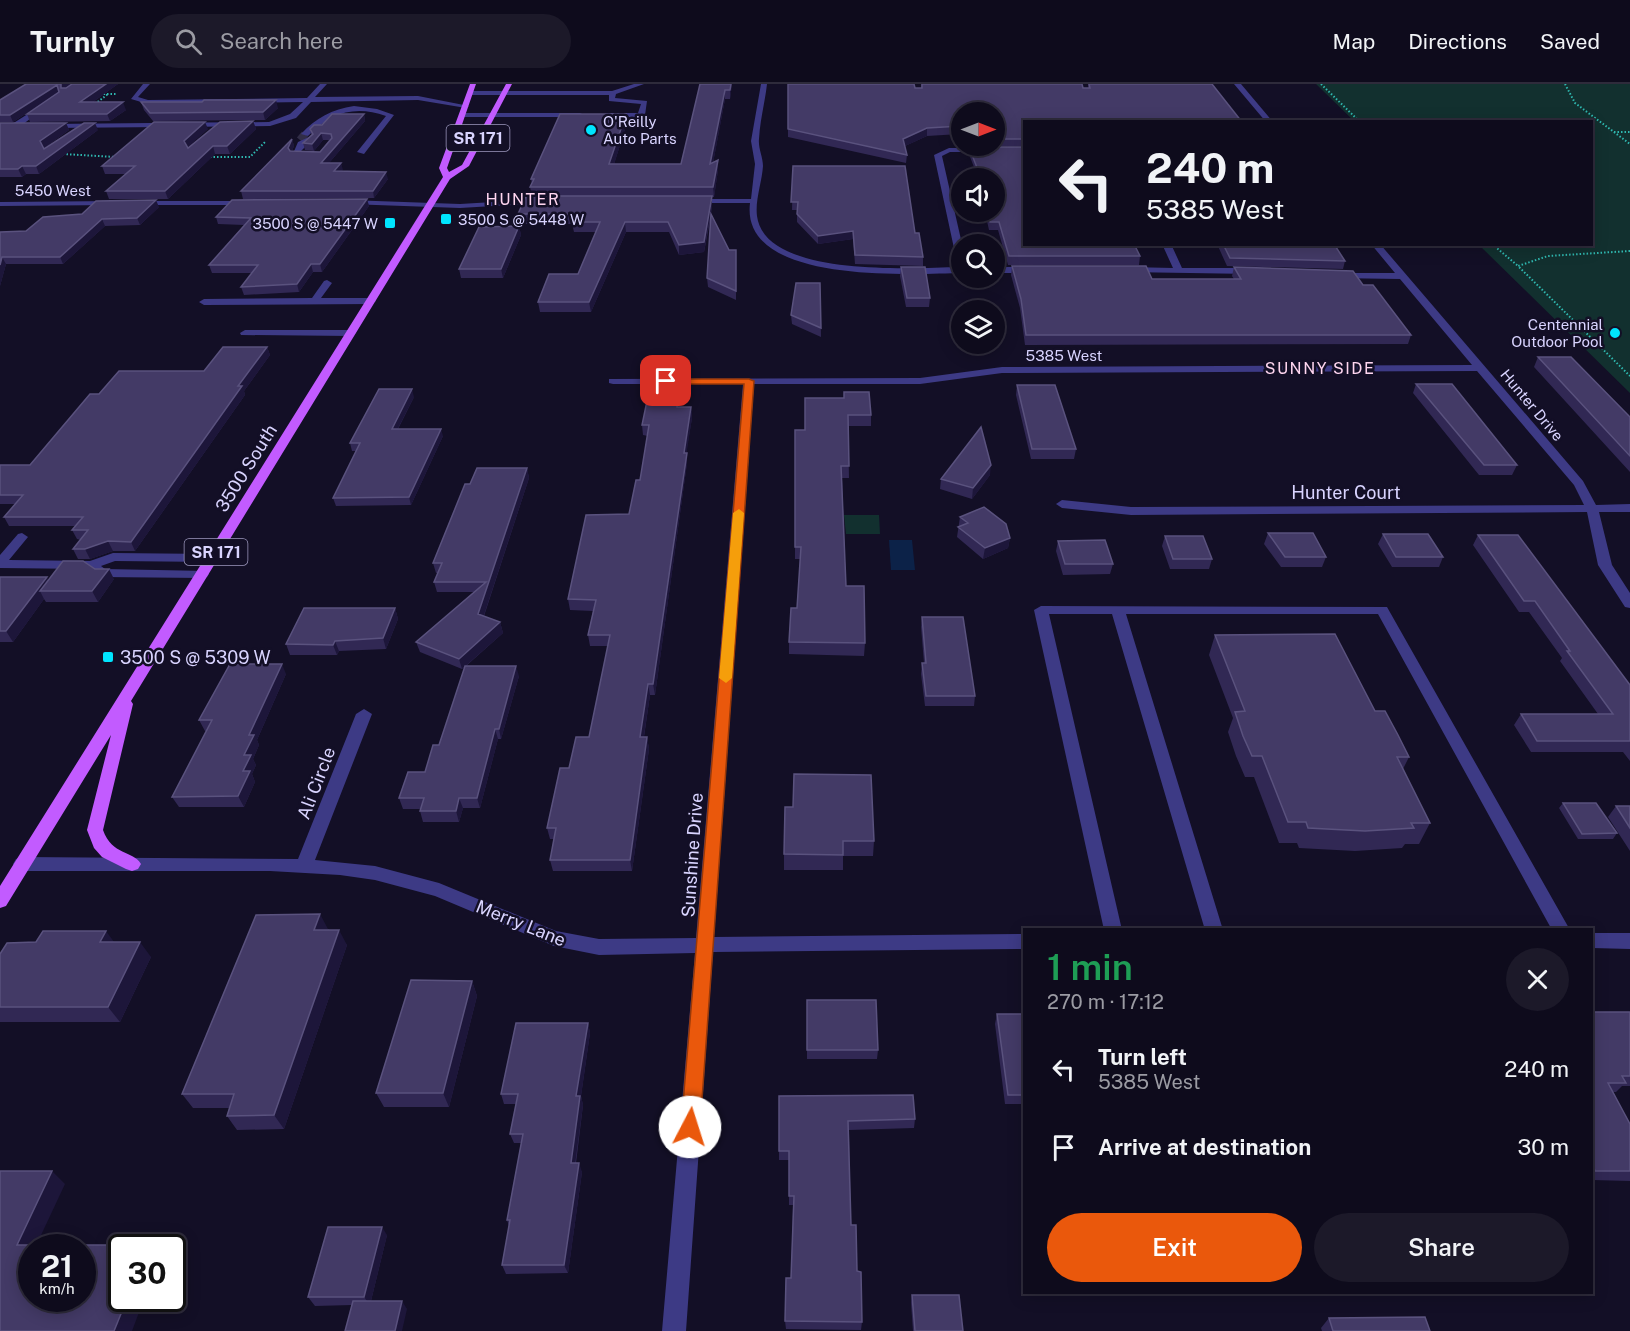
<!DOCTYPE html>
<meta charset="utf-8">
<style>
body{margin:0;font-family:"Public Sans",sans-serif;background:#1c1929;color:#f1f3f6;height:100vh;display:flex;flex-direction:column;font-size:22px;white-space:nowrap}
*{box-sizing:border-box;margin:0}
p{font-size:20px;color:#9b9ba3}
.icon{flex:none;width:33px;height:33px;fill:none;stroke:currentColor;stroke-width:2;stroke-linecap:round;stroke-linejoin:round}
.map{position:relative;flex:1;overflow:hidden}
.details{position:absolute;left:1023px;top:844px;width:570px;height:366px;display:flex;flex-direction:column;background:#0e0b1c;border-radius:0px;box-shadow:0 3px 15px #0003,0 0 0 2px #2e2b3b}
.details>*{flex:none}
.guide{position:absolute;left:1023px;top:36px;width:570px;height:126px;border-radius:0px;box-shadow:0 3px 15px #0003,0 0 0 2px #2e2b3b;background:#0e0b1c;color:#f1f3f6;overflow:hidden}
.needle{width:39px;rotate:90deg}
.fabs{position:absolute;left:951px;top:18px;display:grid;gap:12px}
.fabs a{display:grid;place-items:center;width:54px;height:54px;border-radius:50%;background:#0e0b1c;box-shadow:0 3px 15px #0003,0 0 0 2px #2e2b3b;font-size:30px}
.speed{position:absolute;left:18px;top:1150px;display:flex;gap:12px;font-size:30px;font-weight:700;text-align:center}
.speed>*{display:grid;place-content:center;width:78px;height:78px;border-radius:50%;background:#0e0b1c;box-shadow:0 3px 15px #0003,0 0 0 2px #2e2b3b;line-height:1}
.speed small{font-size:15px;font-weight:400}
.speed .limit{border:3px solid #111;border-radius:9px;background:#fff;color:#111}
.pin{position:absolute;display:grid;place-items:center;width:51px;height:51px;color:#fff;margin:-26px;border-radius:12px;box-shadow:0 3px 9px #0006}
.me{position:absolute;width:66px;margin:-33px;rotate:5deg;stroke-linejoin:round;filter:drop-shadow(0 0 4px #0008)}
.turn{display:flex;align-items:center;gap:21px;height:126px;padding:0 24px;font-size:27px}
.turn .icon{width:78px;height:78px;stroke-width:2.5}
.turn b{display:block;font-size:42px;line-height:51px}
.round{display:grid;place-items:center;flex:none;width:63px;height:63px;border-radius:32px;background:#1c1929}
.summary{display:flex;align-items:center;justify-content:space-between;height:102px;padding:0 24px}
h1{font-size:36px;font-weight:600;line-height:45px;color:#1e9e55}
.action{display:flex;gap:12px;margin-top:auto;padding:12px 24px}
.action a{flex:1;height:69px;border-radius:36px;background:#ea580c;color:#fff;font-size:24px;font-weight:600;line-height:69px;text-align:center}
.action a+a{background:#1c1929;color:#f1f3f6}
ul{padding:0;list-style:none}
li{display:flex;align-items:center;gap:18px;height:78px;padding:0 24px}
li div{flex:1}
li b{display:block;font-size:22px}
li em{font-style:normal}
header{display:flex;align-items:center;gap:36px;box-sizing:border-box;height:84px;padding:0 30px;background:#0e0b1c;border-bottom:2px solid #2e2b3b}
header strong{font-size:28px}
nav{display:flex;gap:33px;margin-inline-start:auto;font-size:21px}
.search{width:420px;height:54px;background:#1c1929;display:flex;align-items:center;gap:15px;box-sizing:border-box;padding:0 21px;border-radius:33px;color:#9b9ba3;font-size:22px}
.map>svg:first-child{display:block}
.green{fill:#12302f}
.water{fill:#0c2248}
.lines{fill:none;stroke-linecap:round;stroke-linejoin:round}
.minor-tunnel{stroke:#312d47;stroke-width:8;stroke-dasharray:8 4;stroke-linecap:butt}
.path{stroke:#2fb8b0;stroke-width:2;stroke-dasharray:1.5 2;stroke-linecap:butt}
.minor{fill:#3d3a85;fill-rule:evenodd}
.major{fill:#c25bff;fill-rule:evenodd}
.wall{fill:#312854}
.shaded-wall{fill:#1d163a}
.building{fill:#433a66;stroke:#5a527e;stroke-width:1.5;fill-rule:evenodd}
.route{fill:#ea580c;stroke:#983908;stroke-width:1.5}
.slow{fill:#f59e0b}
.poi-dot{fill:#00e5ff;stroke:#130f26;stroke-width:2}
.labels{text-anchor:middle;dominant-baseline:central;stroke-width:5;stroke-linejoin:round;paint-order:stroke}
.far-poi-label{font-size:15px;fill:#d9d4ff;stroke:#130f26;text-anchor:start}
.far-street-label{font-size:15px;fill:#d9d4ff;stroke:#130f26}
.shield{fill:#130f26;stroke:#9e99be;stroke-width:1.5}
.shield-label{font-size:16px;font-weight:bold;fill:#d9d4ff}
.far-neighbourhood-label{font-size:16px;letter-spacing:1.5px;fill:#ffd6f0;stroke:#130f26}
.street-label{font-size:18px;fill:#d9d4ff;stroke:#130f26}
.poi-label{font-size:18px;fill:#d9d4ff;stroke:#130f26;text-anchor:start}
</style>
<header>
<strong>Turnly</strong>
<div class="search"><svg class="icon" aria-label="search" viewBox="0 0 24 24"><circle cx="10" cy="10" r="6"/><path d="M15 15l6 6"/></svg>Search here</div>
<nav><a>Map</a><a>Directions</a><a>Saved</a></nav>
</header>
<div class="map">
<svg width="1630" height="1247" viewBox="0 0 1630 1247">
<rect width="100%" height="100%" fill="#130f26"/>
<path class="green" d="M1316 0H1630V309L1479 161 1592 160V38L1354 37Z
M844 431H879L880 450H846Z"/>
<path class="water" d="M889 456H912L915 486H891Z"/>
<g class="lines">
<path class="minor-tunnel" d="M300 56 305 50"/>
<path class="path" d="M1321 0 1360 38
M1565 0 1575 19 1630 60
M100 10H117
M95 20 108 10
M1614 48H1630
M63 70 115 73
M210 73H250L265 58
M1492 160 1518 182
M1630 167 1548 172 1518 182 1630 292"/>
<path class="minor" d="M143 0H150L138 13 148 16 307 14 320 0H327L315 13 418 12 469 22 466 24 418 16 311 18 296 34 270 42 48 44 44 42 48 40 269 38 290 30 303 18 148 20 131 15Z
M634 0H644L616 10 615 14 647 17 645 31 641 33H604L607 29H638L641 20 609 17V11H470L467 9 470 7H612Z
M761 0H767C765 18 760 36 759 55 758 64 763 73 763 82 762 98 755 116 757 132 765 194 913 184 958 183L934 71 949 64H1024V68H950L942 72 962 160V189C911 190 740 201 750 119H690V115H751L755 80 751 57Z
M1234 0H1241L1273 38H1266Z
M42 21 47 22 18 44H12V40Z
M354 22 377 25 394 31 364 70 357 68 386 32C354 21 331 29 308 52L301 50C316 34 332 25 354 22Z
M463 29H580L584 31 580 33H460Z
M309 53 313 55 300 68 316 69V73L292 72 298 58Z
M543 115H546V119L460 124 348 120 344 118 348 116 460 120Z
M117 117V121H114L0 122V118Z
M138 117H249L253 119 249 121H135V117Z
M1162 160H1171L1182 184H1252L1257 187 1252 190 1126 188V184L1129 183 1173 184Z
M1371 160H1380L1583 397 1596 421 1630 420V428H1599L1612 481 1630 509V524L1625 523 1598 481 1587 428 1131 431 1062 424 1056 420 1062 416 1131 423 1584 421 1574 401 1477 287 1002 289 920 300H754L714 853 1024 850V865L713 868 686 1247H662L695 869 599 871 554 862 435 812 375 796 340 791 270 787H22L16 785 13 780 16 775 22 773 298 775 356 630 364 625 372 630 315 776 375 782 439 799 556 847 599 855 696 854 743 300H613L609 299V295L920 294 1002 283 1472 281 1400 195 1333 194V190L1336 189H1395Z
M994 183H1030L1035 186 1030 189H994Z
M327 196 332 199 321 214H371L376 217 371 220 204 221 199 218 204 215 312 214 324 197Z
M245 246H351L356 249 351 252 241 251 240 249Z
M22 449 28 453 9 476 90 477 113 469 212 470 218 474 212 478 115 477 101 482 105 485 207 487 209 490 207 493 202 494 102 493 89 485 0 484V471L18 450Z
M1041 522 1387 523 1570 846H1552L1378 530H1126L1223 846H1205L1112 530H1049L1122 846H1104L1034 526Z
M1592 849H1630V865L1592 864Z"/>
<path class="major" d="M470 0H476L447 84 449 88 462 81 506 0H512L469 82 450 95 131 617 133 620 103 746C112 772 133 766 141 780L138 785 132 787 126 785 102 773 94 764 87 746 111 651 6 822 0 824V802L443 93 439 84Z"/>
</g>
<path class="wall" d="M26 0H71L65 4H66L72 0H118L93 18 126 26 110 37 30 38 27 30 59 8 13 38H0V16Z
M700 0H732L730 15H725L713 79 718 86 714 113H712V121L711 130 729 166H736V216L708 203 707 194 711 132 704 168 679 171 669 148H626L591 228H540L538 218 578 190 596 148H574L572 140H519L518 130 532 112 530 103 532 100 531 95 626 30 627 39 614 80H681Z
M788 0 915 4H921V0H1082L1083 4H1088V0H1212L1024 38V62H965H994V28H962V52L960 50 927 52 905 62 907 71 906 79 788 53Z
M141 18H202L278 24 265 36 153 37 144 26Z
M364 30 365 37 329 79H341L342 87 388 95 374 114 243 115 241 107 292 55 294 62 292 67 320 68 329 56H323L314 67 305 66 303 59 311 51 310 45 322 41Z
M253 37 256 45 230 70H215L168 115H109L106 107 126 90H105L102 82 208 45 187 63 188 64Z
M0 39H66L69 46 44 64V65L98 46 39 90H26L22 93H0Z
M969 63 1140 172 1139 181H1008L998 146H989L985 128H994V94H978L969 70Z
M793 82 915 149 923 173V182L855 180 853 155 818 160 797 138V126H792Z
M367 115 369 122 322 188H313L299 208 244 211 241 203 252 189H212L209 181 244 141 218 140 216 133Z
M159 123 140 141 105 142 63 180H6L0 202V148L26 147Z
M519 142 521 151 503 194H461L459 185Z
M1217 160H1334L1345 177 1343 185 1227 182Z
M1012 182 1152 195H1234L1232 192 1234 183 1363 201 1411 251 1408 260 1025 261 1020 224 1011 191Z
M901 183 930 214 929 223H906L900 192Z
M820 199 821 253 792 240 791 231Z
M267 263 270 271 244 307 245 311 135 467H113L90 475H78L73 465 81 456 77 455 72 446 76 442H9L4 433 15 420H0V381H30L99 310 204 287Z
M1538 273 1630 333V388L1534 283Z
M1416 300 1517 381 1512 391H1479L1413 309Z
M1017 301 1076 365 1074 375H1031L1016 311Z
M414 313 398 345 443 352 411 421 336 422 333 414 356 367H352L350 359Z
M844 314 871 331V342H848L849 394H842L846 502 865 559 864 572 789 570V558L797 524 800 475H795V346H805Z
M678 323H691L692 334 686 369 687 379 655 611H650L644 653H647L649 665 632 787H553L550 776 554 755H550L547 744 569 684 589 653 608 562H590L588 551 593 527 570 526 568 515 629 430 640 396 648 352 643 351 642 341Z
M527 384 529 394 484 532 500 538 503 549 466 582 519 592 501 655H498L480 724H463L459 738H423L420 727V725H403L399 714 425 688 439 661 465 583 462 585 420 568 416 558 474 508H437L434 498 438 489H436L433 479 470 400Z
M990 391 972 415 940 405 941 395Z
M960 433 1010 454 1008 464 983 475 957 453Z
M1268 449 1326 473 1322 483H1281L1264 460Z
M1383 450 1443 473 1439 483H1392L1378 460Z
M1478 451 1630 601V677L1623 668H1531L1514 641 1521 630H1598L1560 577 1562 574 1529 528H1519L1473 461Z
M1165 452 1212 475 1209 485H1170L1162 462Z
M1058 457 1113 480 1110 490 1063 491 1056 467Z
M0 493 48 496 114 495 98 518H46L44 515 13 558H0Z
M395 524 398 535 386 565 339 567 337 571H290L286 560Z
M922 533 975 612 974 622H925L921 590 922 579H924L921 543Z
M1215 551 1409 673 1403 685 1430 739 1419 760H1405L1402 764 1355 767 1299 764 1297 759H1279L1254 693H1245L1236 672 1228 648 1233 634 1209 571Z
M286 590 257 656 259 661 253 675 256 681 252 690 255 698 244 723H179L172 713 207 647H205L199 636Z
M1563 719 1617 749 1613 755H1578L1559 724Z
M1616 722H1630V767L1608 733Z
M785 723 874 757 873 772H843V786H784V770Z
M328 845 347 861 284 1045 237 1046 227 1032 229 1024H193L182 1010Z
M114 858 151 873 120 938H0V870Z
M472 897 477 912 449 1023H384L376 1009Z
M807 916 878 966 877 975H807Z
M1592 928H1630V1002H1622L1616 1008H1613L1630 1040V1097L1592 1096Z
M997 930H1024V1020H1005L995 940Z
M588 939 590 949 581 1012 583 1021 576 1079 582 1088 568 1189 506 1190 502 1181 509 1142 507 1136 521 1059H514L510 1050 516 1020H504L501 1010Z
M779 1012 915 1035 914 1044 849 1046 851 1141 862 1238 861 1246 786 1245 785 1237 791 1194 793 1121H789V1076H779Z
M387 1151 371 1217 407 1225 352 1221 315 1222 308 1213Z
M912 1211 963 1247H913L911 1219Z
M1329 1234 1430 1247H1322L1321 1244Z"/>
<path class="shaded-wall" d="M61 0H71L64 5 61 4Z
M106 0H118L83 25 80 18Z
M731 0H732L730 15V6Z
M57 1 59 8 13 38 10 31Z
M725 6V15L711 90 710 80Z
M276 16 278 24 265 36 263 28Z
M123 18 126 26 110 37 107 30Z
M364 30 365 37 323 86 321 79Z
M626 30 627 39 611 90 609 80Z
M253 37 256 45 230 70 227 62Z
M205 38 208 45 187 64 184 57Z
M66 39 69 46 44 64 40 57Z
M95 39 98 46 39 90 36 82Z
M927 44V52L903 63V55Z
M321 49 323 56 314 67 312 60Z
M292 55 294 62 290 71 288 64Z
M213 62 215 70 168 115 165 107Z
M718 76V86L714 113 713 103Z
M341 79 343 86 336 94 334 87Z
M22 82 26 90 22 93 18 85Z
M386 88 388 95 374 114 373 107Z
M712 112V121L704 168 679 171V161Z
M367 115 369 122 322 188 320 180Z
M156 116 159 123 140 141 137 134Z
M102 135 105 142 63 180 60 173Z
M625 138 626 148 591 228 589 218Z
M519 142 521 151 503 194 501 185Z
M853 147V155L818 160V152Z
M2 173 6 180 0 202V181Z
M311 180 313 188 299 208 297 200Z
M267 263 270 271 244 307 245 311 135 467 131 458 238 302Z
M412 305 414 313 394 352 392 345Z
M691 323 692 334 685 379 684 369Z
M441 345 443 352 411 421 409 413Z
M687 369V379L655 611 653 600Z
M991 381 990 391 972 415 973 404Z
M527 384 529 394 481 540 478 530Z
M1010 454 1008 464 983 475 985 464Z
M108 457 113 467 90 475 85 465Z
M109 485 114 495 98 518 92 507Z
M47 493 53 504 40 507 44 515 13 558 6 547Z
M395 524 398 535 386 565 383 554Z
M500 538 503 549 462 585 459 575Z
M335 557 339 567 337 571 333 561Z
M282 580 286 590 257 656 259 661 253 675 256 681 252 690 255 698 244 723 238 712 243 687 244 671 249 651Z
M516 582 519 592 501 655 499 645Z
M648 600 650 611 642 665 640 653Z
M495 645 498 655 480 724 477 714Z
M647 653 649 665 632 787 630 776Z
M459 714 463 724 459 738 456 727Z
M320 830 328 845 322 861 314 846Z
M339 846 347 861 284 1045 274 1031Z
M106 847 117 862 100 858Z
M140 858 151 873 120 938 108 923Z
M472 897 477 912 449 1023 443 1009Z
M588 939 590 949 581 1012 583 1021 574 1088 571 1079 576 1012Z
M579 1079 582 1088 568 1189 564 1181Z
M52 1087 65 1100 35 1164 17 1161Z
M382 1143 387 1151 370 1221 364 1213Z
M127 1215H144L132 1247H114Z
M402 1217 407 1225 402 1247H395Z"/>
<path class="building" d="M26 0H61V4H66L72 0H106L80 18H123L107 30H27L59 8 57 1 10 31H0V16Z
M700 0H731L730 6H725L710 80 718 76 713 103H530L534 95H531L560 30H626L609 80H681Z
M788 0H914L915 4H922V0H1082L1083 4H1090L1089 0H1212L1242 38H1024V55H994V28H962V44L961 42 927 44 903 55 907 71 788 45Z
M204 16H276L263 28 150 29 141 18H202Z
M332 30H364L321 79H341L334 87 386 88 373 107H241L292 55 288 64 290 67 320 68 332 54 331 50 321 49 312 60 303 59 313 50 310 45 314 41H322Z
M253 37 227 62H213L165 107H106L135 82H102L154 38H205L184 57 188 64 220 38Z
M0 39H66L40 57 44 65 84 39H95L36 82H22L18 85H0Z
M969 63H1024V160H1134L1140 172H1009L999 138H990L988 128H994V94H981Z
M793 82H905L915 149H919L923 173 855 171 853 147 818 152 797 130 798 118H791Z
M526 112H712L704 158 679 161 668 138H625L589 218H538L549 190H578L600 138H572L575 130H518Z
M367 115 320 180H311L297 200 241 203 258 181H209L251 134 216 133 232 116Z
M156 116 137 134 102 135 60 173H2L0 181V148L26 147 43 133 82 130 96 117Z
M711 130 729 166H736V207L707 194Z
M519 142 501 185H459L479 143Z
M1223 160H1334L1345 177 1230 174Z
M1012 182H1146L1152 195H1241L1234 183 1353 187 1363 201H1373L1411 251H1026L1021 215Z
M901 183H925L930 214H907Z
M796 199H820L821 244 791 231Z
M223 263H267L238 302H242L131 458 108 457 85 465H73L88 446H72L83 433H4L23 411H0V381H30L90 310H99L119 287H204Z
M1538 273H1571L1630 333V372Z
M1416 300H1452L1517 381H1484Z
M1017 301H1055L1076 365H1032Z
M379 305H412L392 345H441L409 413 333 414 360 359H350Z
M844 308H869L871 331H848L849 382H841L846 502H864L865 559 789 558 791 524H797L801 463H795V346H805V314H844Z
M648 312H677V323H691L684 369H687L653 600H648L640 653H647L630 776H550L556 744H547L560 684H569L576 653H589L610 551H588L596 516 568 515 586 431 629 430 636 396H640L649 341H642Z
M981 343 991 381 973 404 941 395Z
M477 384H527L478 530 500 538 459 575 416 558 486 498H434L442 479H433L465 400H470Z
M984 423 1006 440 1010 454 985 464 958 443 968 439 960 433Z
M1268 449H1313L1326 473H1285Z
M1383 450H1428L1443 473H1396Z
M1478 451H1518L1630 601V657H1537L1521 630H1613L1567 567H1570L1535 517H1524Z
M1165 452H1203L1212 475H1173Z
M1105 456 1113 480H1065L1058 457Z
M63 477H83L95 485H109L92 507H40Z
M0 493H47L6 547H0Z
M304 524H395L383 554 335 557 333 561 286 560Z
M922 533H963L975 612H926L922 579H926Z
M1335 550 1375 627H1385L1398 651 1409 673H1397L1430 739H1411L1414 744 1365 747 1308 744 1306 738H1288L1262 672H1252L1243 652 1235 628 1245 627 1215 551Z
M230 580H282L249 651H254L244 671H251L243 687H250L238 712 172 713 212 636H199Z
M465 582H516L499 645H495L477 714H459L456 727H420L424 714H399L408 688H425L433 661H439Z
M794 690 871 691 874 757H843V771L784 770 785 723H793Z
M1563 719H1596L1617 749 1582 750Z
M1616 722H1630V744Z
M320 830 314 846H339L274 1031 227 1032 234 1010H182L256 831Z
M43 847H106L100 858H140L108 923H0V870L7 859 36 858Z
M411 896 472 897 443 1009H376Z
M807 916H876L878 966H807Z
M1592 928H1630V992H1622L1626 999H1608L1630 1040V1087H1595L1592 1079Z
M997 930H1024V1011H1008Z
M516 939H588L576 1012H580L571 1079H579L564 1181H502L510 1136H507L523 1050H510L518 1010H501Z
M913 1011 915 1035 848 1037 851 1141H856L857 1187 861 1188 862 1238 785 1237 786 1194H791L794 1112H789V1067H779V1012Z
M0 1087H52L17 1161H149L147 1164H122V1215H127L114 1247H0ZM32 1164H82V1215H32Z
M328 1143H382L364 1213H308Z
M912 1211H959L963 1247H915Z
M353 1217H402L395 1247H345Z
M1425 1233 1430 1247H1333L1329 1234Z"/>
<path class="route" d="M663 295H749L754 297 700 1043 697 1049 690 1052 684 1049 681 1043 744 300H666L661 297Z"/>
<path class="slow" d="M739 425 744 429 732 594 726 599 719 594 733 429Z"/>
<g class="poi-dot">
<circle cx="591" cy="46" r="6"/>
<rect x="440" y="129" width="12" height="12" rx="3"/>
<rect x="384" y="133" width="12" height="12" rx="3"/>
<circle cx="1615" cy="249" r="6"/>
<rect x="102" y="567" width="12" height="12" rx="3"/>
</g>
<g class="labels">
<g class="far-poi-label">
<text x="603" y="37">O'Reilly<tspan x="603" dy="17">Auto Parts</tspan></text>
<text x="458" y="135">3500 S @ 5448 W</text>
<text x="378" y="139" text-anchor="end">3500 S @ 5447 W</text>
<text x="1603" y="240" text-anchor="end">Centennial<tspan x="1603" dy="17">Outdoor Pool</tspan></text>
</g>
<g class="far-street-label">
<text x="53" y="106">5450 West</text>
<text x="1064" y="271">5385 West</text>
<text transform="translate(1532 321) rotate(50)">Hunter Drive</text>
</g>
<g class="shield">
<rect x="446.5" y="41" width="63" height="26" rx="4.5"/>
<rect x="184.5" y="455" width="63" height="26" rx="4.5"/>
</g>
<g class="shield-label">
<text x="478" y="54">SR 171</text>
<text x="216" y="468">SR 171</text>
</g>
<g class="far-neighbourhood-label">
<text x="523" y="115">HUNTER</text>
<text x="1320" y="284">SUNNY SIDE</text>
</g>
<g class="street-label">
<text transform="translate(246 384) rotate(-58)">3500 South</text>
<text x="1346" y="408">Hunter Court</text>
<text transform="translate(316 699) rotate(-69)">Ali Circle</text>
<text transform="translate(692 771) rotate(-86)">Sunshine Drive</text>
<text transform="translate(521 839) rotate(22)">Merry Lane</text>
</g>
<g class="poi-label">
<text x="120" y="573">3500 S @ 5309 W</text>
</g>
</g>
</svg>
<div class="fabs">
<a><svg class="needle" viewBox="-14 -14 28 28"><path d="M0-13l5 13h-10z" fill="#e53935"/><path d="M0 13l5-13h-10z" fill="#9b9ba3"/></svg></a>
<a><svg class="icon" aria-label="sound" viewBox="0 0 24 24"><path d="M4 9h4l5-4v14l-5-4H4zM17 9q2 3 0 6"/></svg></a>
<a><svg class="icon" aria-label="search" viewBox="0 0 24 24"><circle cx="10" cy="10" r="6"/><path d="M15 15l6 6"/></svg></a>
<a><svg class="icon" aria-label="layers" viewBox="0 0 24 24"><path d="M12 4l9 5-9 5-9-5zM3 14l9 5 9-5"/></svg></a>
</div>
<div class="speed"><div>21<small>km/h</small></div><div class="limit">30</div></div>
<div class="pin" style="left:666px;top:297px;background:#d93025"><svg class="icon" aria-label="arrive" viewBox="0 0 24 24"><path d="M6 21V4h12l-3 4 3 4H6"/></svg></div>
<svg class="me" style="left:690px;top:1043px" viewBox="-20 -20 40 40"><circle r="19" fill="#fff"/><path d="M0-13L10 11 0 6-10 11z" fill="#ea580c"/></svg>
<div class="guide">
<div class="turn"><svg class="icon" aria-label="left" viewBox="0 0 24 24"><path d="M17 20v-9H6M10 6l-5 5 5 5"/></svg><div><b>240 m</b>5385 West</div></div>
</div>
<section class="details">
<div class="summary"><div><h1>1 min</h1><p>270 m · 17:12</p></div><a class="round"><svg class="icon" aria-label="close" viewBox="0 0 24 24"><path d="M6 6l12 12M18 6L6 18"/></svg></a></div>
<ul>
<li><svg class="icon" aria-label="left" viewBox="0 0 24 24"><path d="M17 20v-9H6M10 6l-5 5 5 5"/></svg><div><b>Turn left</b><p>5385 West</p></div><em>240 m</em></li>
<li><svg class="icon" aria-label="arrive" viewBox="0 0 24 24"><path d="M6 21V4h12l-3 4 3 4H6"/></svg><div><b>Arrive at destination</b></div><em>30 m</em></li>
</ul>
<div class="action"><a>Exit</a><a>Share</a></div>
</section>
</div>
